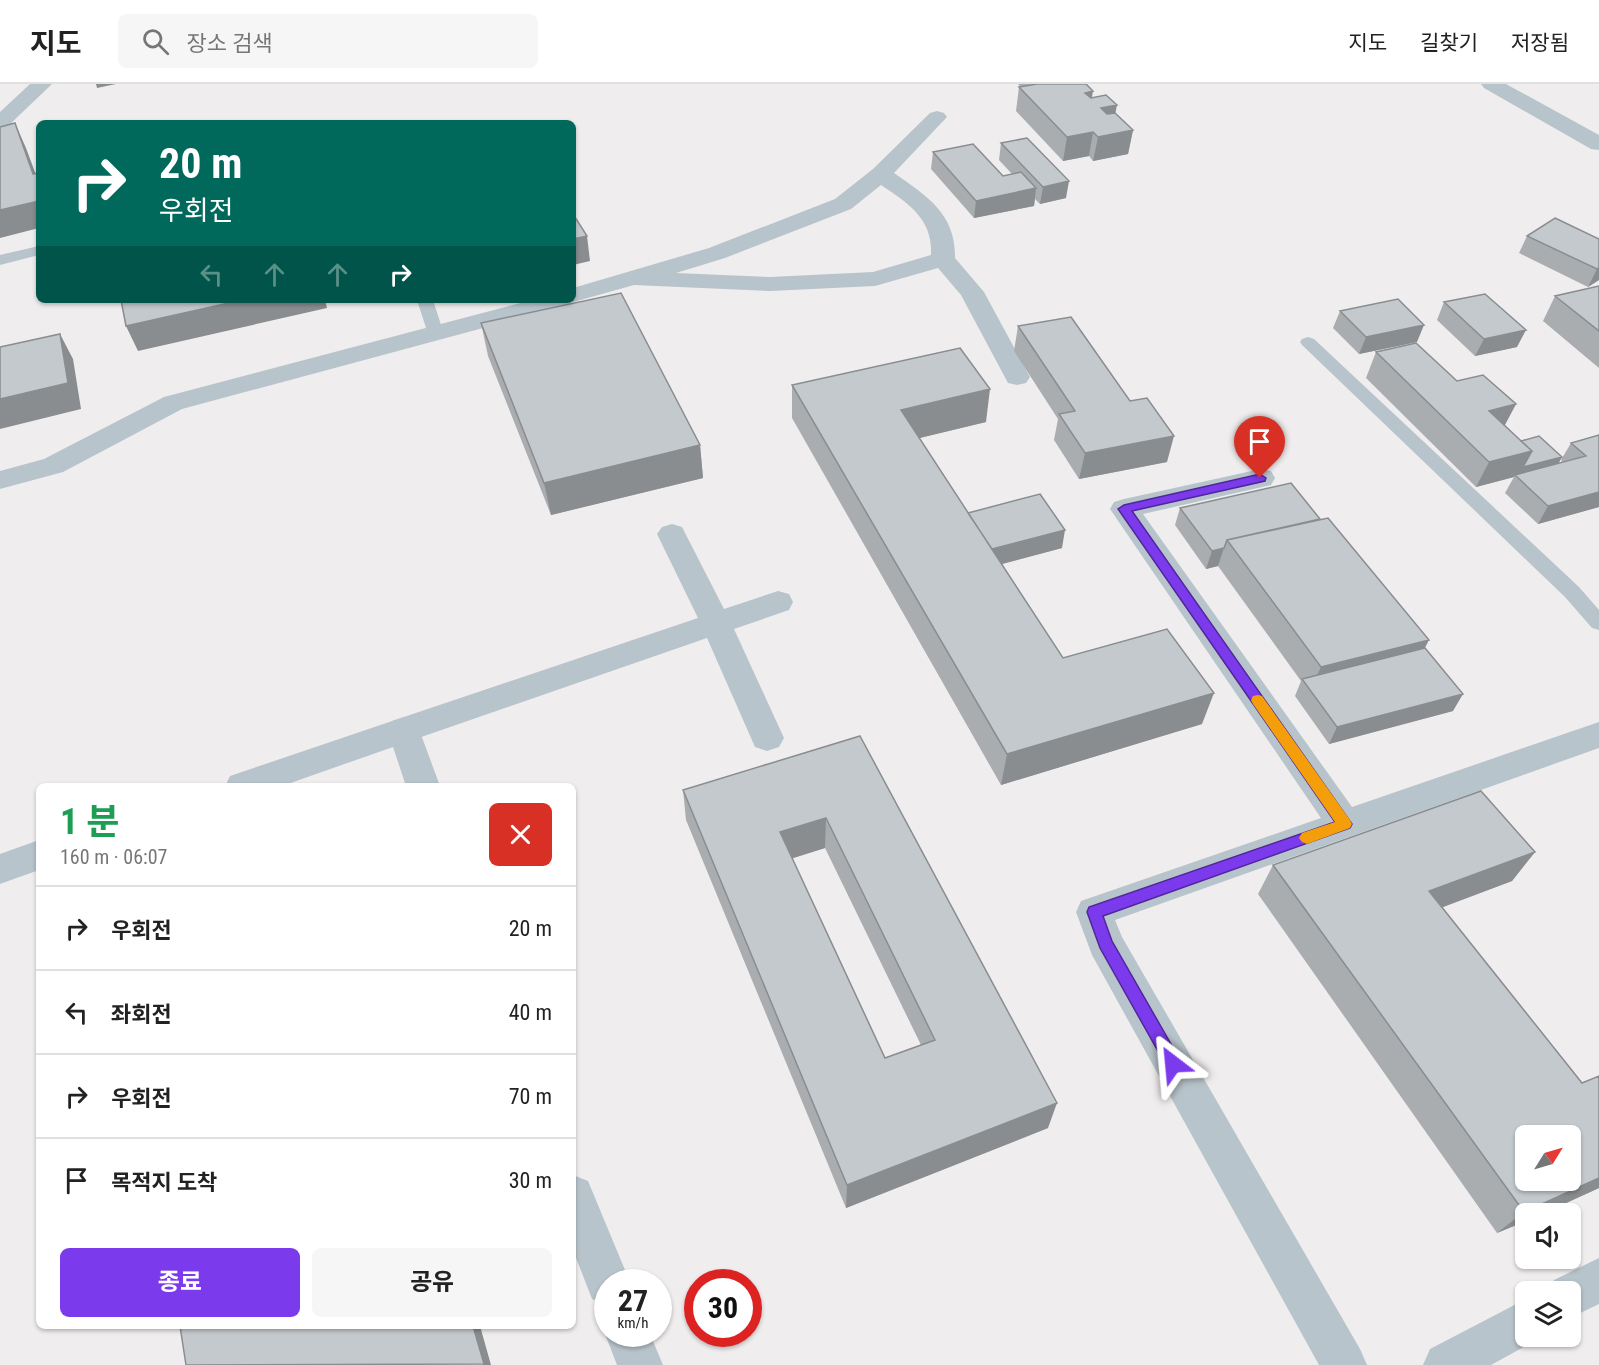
<!DOCTYPE html>
<html lang="ko">
<meta charset="utf-8">
<style>
body{margin:0;font-family:"Roboto Condensed","Noto Sans KR",sans-serif;background:#f6f6f6;color:#222;height:100vh;display:flex;flex-direction:column;font-size:22px;white-space:nowrap}
*{box-sizing:border-box;margin:0}
p{font-size:20px;color:#767676}
.icon{flex:none;width:33px;height:33px;fill:none;stroke:currentColor;stroke-width:2;stroke-linecap:round;stroke-linejoin:round}
.map{position:relative;flex:1;overflow:hidden}
.sheet{position:absolute;left:36px;top:699px;width:540px;height:546px;display:flex;flex-direction:column;background:#fff;border-radius:9px;box-shadow:0 2px 4px #0004}
.sheet>*{flex:none}
.top-card{position:absolute;left:36px;top:36px;width:540px;height:183px;border-radius:9px;box-shadow:0 2px 4px #0004;background:#00695c;color:#fff;overflow:hidden}
.needle{width:39px;rotate:53deg}
.controls{position:absolute;left:1515px;top:1041px;display:grid;gap:12px}
.controls a{display:grid;place-items:center;width:66px;height:66px;border-radius:9px;background:#fff;box-shadow:0 2px 4px #0004;font-size:30px}
.speed{position:absolute;left:594px;top:1185px;display:flex;gap:12px;font-size:30px;font-weight:700;text-align:center}
.speed>*{display:grid;place-content:center;width:78px;height:78px;border-radius:50%;background:#fff;box-shadow:0 2px 4px #0004;line-height:1}
.speed small{font-size:15px;font-weight:400}
.speed .limit{border:9px solid #d22;background:#fff;color:#111}
.pin{position:absolute;display:grid;place-items:center;width:51px;height:51px;color:#fff;margin:-62px -26px;border-radius:50% 50% 50% 0;rotate:-45deg;box-shadow:0 0 6px #0007}
.pin .icon{rotate:45deg}
.me{position:absolute;width:66px;margin:-33px;rotate:331deg;stroke-linejoin:round;filter:drop-shadow(0 0 4px #0008)}
.turn{display:flex;align-items:center;gap:21px;height:126px;padding:0 24px;font-size:27px}
.turn .icon{width:78px;height:78px;stroke-width:2.5}
.turn b{display:block;font-size:42px;line-height:51px}
.lanes{display:flex;align-items:center;height:57px;padding:0 24px;background:#0003;justify-content:center;gap:30px;direction:ltr}
.lanes .off{opacity:.35}
.round{display:grid;place-items:center;flex:none;width:63px;height:63px;border-radius:9px;background:#f6f6f6}
.head{display:flex;align-items:center;justify-content:space-between;height:102px;padding:0 24px}
h1{font-size:36px;font-weight:700;line-height:45px;color:#1e9e55}
.cta{display:flex;gap:12px;margin-top:auto;padding:12px 24px}
.cta a{flex:1;height:69px;border-radius:9px;background:#7c3aed;color:#fff;font-size:24px;font-weight:700;line-height:69px;text-align:center}
.cta a+a{background:#f6f6f6;color:#222}
ul{padding:0;list-style:none}
li{display:flex;align-items:center;gap:18px;height:84px;padding:0 24px;border-top:2px solid #e0e0e0}
li div{flex:1}
li b{display:block;font-size:22px}
li em{font-style:normal}
header{display:flex;align-items:center;gap:36px;box-sizing:border-box;height:84px;padding:0 30px;background:#fff;border-bottom:2px solid #e0e0e0}
header strong{font-size:28px}
nav{display:flex;gap:33px;margin-inline-start:auto;font-size:21px}
.search{width:420px;height:54px;background:#f6f6f6;display:flex;align-items:center;gap:15px;box-sizing:border-box;padding:0 21px;border-radius:9px;color:#767676;font-size:22px}
.map>svg:first-child{display:block}
.lines{fill:none;stroke-linecap:round;stroke-linejoin:round}
.service{fill:#b8c4cb;fill-rule:evenodd}
.minor{fill:#b8c4cb;fill-rule:evenodd}
.tertiary{fill:#b8c4cb;fill-rule:evenodd}
.wall{fill:#a9adb0;fill-rule:evenodd}
.shaded-wall{fill:#898d90}
.building{fill:#c4c9cd;stroke:#898d90;stroke-width:1.5;fill-rule:evenodd}
.route{fill:#7c3aed;stroke:#51269a;stroke-width:1.5}
.slow{fill:#f59e0b}
</style>
<header>
<strong>지도</strong>
<div class="search"><svg class="icon" aria-label="search" viewBox="0 0 24 24"><circle cx="10" cy="10" r="6"/><path d="M15 15l6 6"/></svg>장소 검색</div>
<nav><a>지도</a><a>길찾기</a><a>저장됨</a></nav>
</header>
<div class="map">
<svg width="1599" height="1281" viewBox="0 0 1599 1281">
<rect width="100%" height="100%" fill="#f0edee"/>
<g class="lines">
<path class="service" d="M39 162V171L0 181V171Z
M417 216H433L444 250 442 253H430L428 250Z
M1308 253 1314 255 1579 503 1599 526V546L1592 544 1565 513 1302 261 1300 258 1302 255Z"/>
<path class="minor" d="M30 0H52L7 43 0 45V28Z
M1481 0H1506L1599 51V66L1591 65 1484 4Z
M937 27 944 29 947 33 894 89C927 112 956 130 955 174L984 208 1030 293 1026 299 1017 301 1008 299 961 211 938 184 875 202 770 207 634 201 570 219 569 221 182 325 63 388 0 405V387L44 375 164 313 532 216H573V204L709 164 835 115 873 85 930 29ZM881 101C908 119 933 135 931 171L873 188 770 193 676 189 725 174 851 125Z
M1261 385 1271 387 1275 394 1271 401 1143 430 1352 723 1599 638V664L1115 836 1122 853 1360 1265 1367 1281H1319L1092 871 1076 828 1081 817 1321 734 1110 425 1114 418 1124 415Z
M672 440 682 443 724 525 778 507 789 510 793 518 789 526 734 545 784 654 779 663 767 667 755 663 707 554 404 659 392 655 387 646 392 637 698 534 657 450 662 443Z"/>
<path class="tertiary" d="M404 633 416 637 440 702H406L393 663 282 702H225L230 692Z
M39 756V786L0 800V770Z
M573 1091 588 1097 630 1198H608V1221L592 1215 573 1166Z
M1599 1174V1220L1570 1234V1208H1550L1554 1196Z
M1526 1215V1252L1542 1253 1491 1281H1423L1430 1265Z
M608 1245V1250H650L663 1281H617L605 1250Z"/>
</g>
<path class="wall" d="M1018 0H1086L1092 14 1115 29 1133 46 1128 70 1093 77 1089 72 1063 77 1016 27 1019 3H1021Z
M1001 59 1066 114 1040 120 1035 115 1034 122 974 134 931 85 933 68 1003 92 1012 90 999 76Z
M1527 152 1599 155V196L1588 203 1519 169Z
M1599 202V284L1543 237 1555 212Z
M1444 218 1517 263 1475 272 1437 236Z
M1340 227 1417 258 1359 270 1333 244Z
M481 239 700 361 703 394 551 431 488 272Z
M1018 242 1167 378 1079 395 1054 356 1058 335 1014 267Z
M1376 268 1457 297 1516 320 1505 341 1521 357 1562 373 1558 380 1563 379 1561 376 1571 359 1599 351V423L1538 440 1505 409 1514 393 1476 403 1366 294Z
M792 301 986 338 919 354 968 429 1062 464 1002 480 1063 574 1202 640 1001 701 792 334Z
M1180 424 1425 564 1453 627 1329 660 1295 612 1301 597 1218 482 1206 485 1175 441Z
M860 652 1048 1044 846 1124 686 736 683 706ZM825 764 921 961 885 974 792 774Z
M1535 768 1512 797 1442 823 1582 999 1599 992V1104L1542 1130H1526V1137L1497 1149 1258 810 1273 781Z"/>
<path class="shaded-wall" d="M96 0H116L97 4Z
M1093 7 1089 31 1085 9Z
M1117 21 1112 46 1101 24Z
M15 39 26 64 39 99 33 90Z
M1133 46 1128 70 1093 77 1098 53Z
M1093 48 1089 72 1063 77 1067 53Z
M1069 97 1066 114 1040 120 1043 103Z
M1036 104 1034 122 974 134 976 117Z
M39 117V144L0 154V126Z
M587 152 590 177 573 181V155Z
M1599 184V196L1588 203 1597 185Z
M242 216H325L327 224 138 267 126 242Z
M1424 241 1417 258 1359 270 1366 253Z
M1526 246 1517 263 1475 272 1484 255Z
M60 250 73 275 81 325 0 345V315Z
M990 305 986 338 899 359 901 326Z
M1516 320 1502 346 1489 327Z
M1174 352 1167 378 1079 395 1085 369Z
M700 361 703 394 551 431 544 399Z
M1532 367 1562 373 1557 382 1515 391 1514 393 1476 403 1489 378Z
M1599 408V423L1538 440 1548 422Z
M1065 446 1062 464 979 486 982 468Z
M1224 464 1218 482 1206 485 1212 467Z
M1429 556 1416 581 1310 606 1321 583Z
M1214 609 1202 640 1001 701 1007 670Z
M1463 610 1453 627 1329 660 1337 643Z
M826 734 825 764 781 778 780 748Z
M1535 768 1512 797 1409 836 1429 807Z
M1057 1019 1048 1044 846 1124 847 1101Z
M1599 1094V1104L1542 1130H1526V1137L1497 1149 1524 1128Z
M473 1242H480L491 1281H483Z"/>
<path class="building" d="M1037 0H1086L1093 7 1085 9 1091 14 1106 11 1117 21 1101 24 1107 30 1115 29 1133 46 1098 53 1093 48 1067 53 1019 3Z
M15 39 33 90 39 89V117L0 126V43Z
M1027 54 1069 97 1043 103 1001 59Z
M973 60 1003 92 1021 88 1036 104 976 117 933 68Z
M573 130 587 152 573 155Z
M1555 134 1599 155V184L1597 185 1527 152Z
M1599 202V247L1555 212Z
M621 209 700 361 544 399 481 239Z
M1485 210 1526 246 1484 255 1444 218Z
M1398 215 1424 241 1366 253 1340 227Z
M121 216H242L126 242Z
M1071 233 1130 317 1147 314 1174 352 1085 369 1059 330 1075 327 1018 242Z
M60 250 68 299 0 315V263Z
M1416 259 1457 297 1483 291 1516 320 1489 327 1532 367 1489 378 1376 268Z
M960 264 990 305 901 326 1063 574 1167 545 1214 609 1007 670 792 301Z
M1599 351V408L1548 422 1515 391 1586 372 1571 359Z
M1539 352 1562 373 1523 383 1532 367 1521 357Z
M1291 399 1320 435 1227 456 1224 464 1212 467 1180 424Z
M1040 410 1065 446 992 465 968 429Z
M1328 434 1429 556 1321 583 1227 456Z
M1425 564 1463 610 1337 643 1302 595Z
M860 652 1057 1019 847 1101 683 706ZM826 734 935 956 885 974 780 748Z
M1481 707 1535 768 1429 807 1582 999 1599 992V1094L1524 1128 1273 781ZM1526 1052H1570V1096H1526Z
M180 1242H473L484 1280 186 1281Z"/>
<path class="route" d="M1260 390 1266 394 1265 397 1132 427 1352 740 1350 744 1103 832 1112 857 1179 974 1182 980 1179 985 1173 988 1168 985 1100 864 1087 828 1089 823 1335 738 1118 425 1124 421Z"/>
<path class="slow" d="M1258 611 1262 612 1350 736 1352 740 1350 744 1307 760 1302 758 1299 754 1302 749 1335 738 1253 620 1251 616 1253 612Z"/>
</svg>
<div class="controls">
<a><svg class="needle" viewBox="-14 -14 28 28"><path d="M0-13l5 13h-10z" fill="#e53935"/><path d="M0 13l5-13h-10z" fill="#767676"/></svg></a>
<a><svg class="icon" aria-label="sound" viewBox="0 0 24 24"><path d="M4 9h4l5-4v14l-5-4H4zM17 9q2 3 0 6"/></svg></a>
<a><svg class="icon" aria-label="layers" viewBox="0 0 24 24"><path d="M12 4l9 5-9 5-9-5zM3 14l9 5 9-5"/></svg></a>
</div>
<div class="speed"><div>27<small>km/h</small></div><div class="limit">30</div></div>
<div class="pin" style="left:1260px;top:394px;background:#d93025"><svg class="icon" aria-label="arrive" viewBox="0 0 24 24"><path d="M6 21V4h12l-3 4 3 4H6"/></svg></div>
<svg class="me" style="left:1173px;top:980px" viewBox="-20 -20 40 40"><path d="M0-17L14 15 0 8-14 15z" fill="#7c3aed" stroke="#fff" stroke-width="4"/></svg>
<div class="top-card">
<div class="turn"><svg class="icon" aria-label="right" viewBox="0 0 24 24"><path d="M7 20v-9h11M14 6l5 5-5 5"/></svg><div><b>20 m</b>우회전</div></div>
<div class="lanes"><svg class="icon off" aria-label="left" viewBox="0 0 24 24"><path d="M17 20v-9H6M10 6l-5 5 5 5"/></svg><svg class="icon off" aria-label="ahead" viewBox="0 0 24 24"><path d="M12 20V5M6 11l6-6 6 6"/></svg><svg class="icon off" aria-label="ahead" viewBox="0 0 24 24"><path d="M12 20V5M6 11l6-6 6 6"/></svg><svg class="icon" aria-label="right" viewBox="0 0 24 24"><path d="M7 20v-9h11M14 6l5 5-5 5"/></svg></div>
</div>
<section class="sheet">
<div class="head"><div><h1>1 분</h1><p>160 m · 06:07</p></div><a class="round" style="background:#d93025;color:#fff"><svg class="icon" aria-label="close" viewBox="0 0 24 24"><path d="M6 6l12 12M18 6L6 18"/></svg></a></div>
<ul>
<li><svg class="icon" aria-label="right" viewBox="0 0 24 24"><path d="M7 20v-9h11M14 6l5 5-5 5"/></svg><div><b>우회전</b></div><em>20 m</em></li>
<li><svg class="icon" aria-label="left" viewBox="0 0 24 24"><path d="M17 20v-9H6M10 6l-5 5 5 5"/></svg><div><b>좌회전</b></div><em>40 m</em></li>
<li><svg class="icon" aria-label="right" viewBox="0 0 24 24"><path d="M7 20v-9h11M14 6l5 5-5 5"/></svg><div><b>우회전</b></div><em>70 m</em></li>
<li><svg class="icon" aria-label="arrive" viewBox="0 0 24 24"><path d="M6 21V4h12l-3 4 3 4H6"/></svg><div><b>목적지 도착</b></div><em>30 m</em></li>
</ul>
<div class="cta"><a>종료</a><a>공유</a></div>
</section>
</div>
